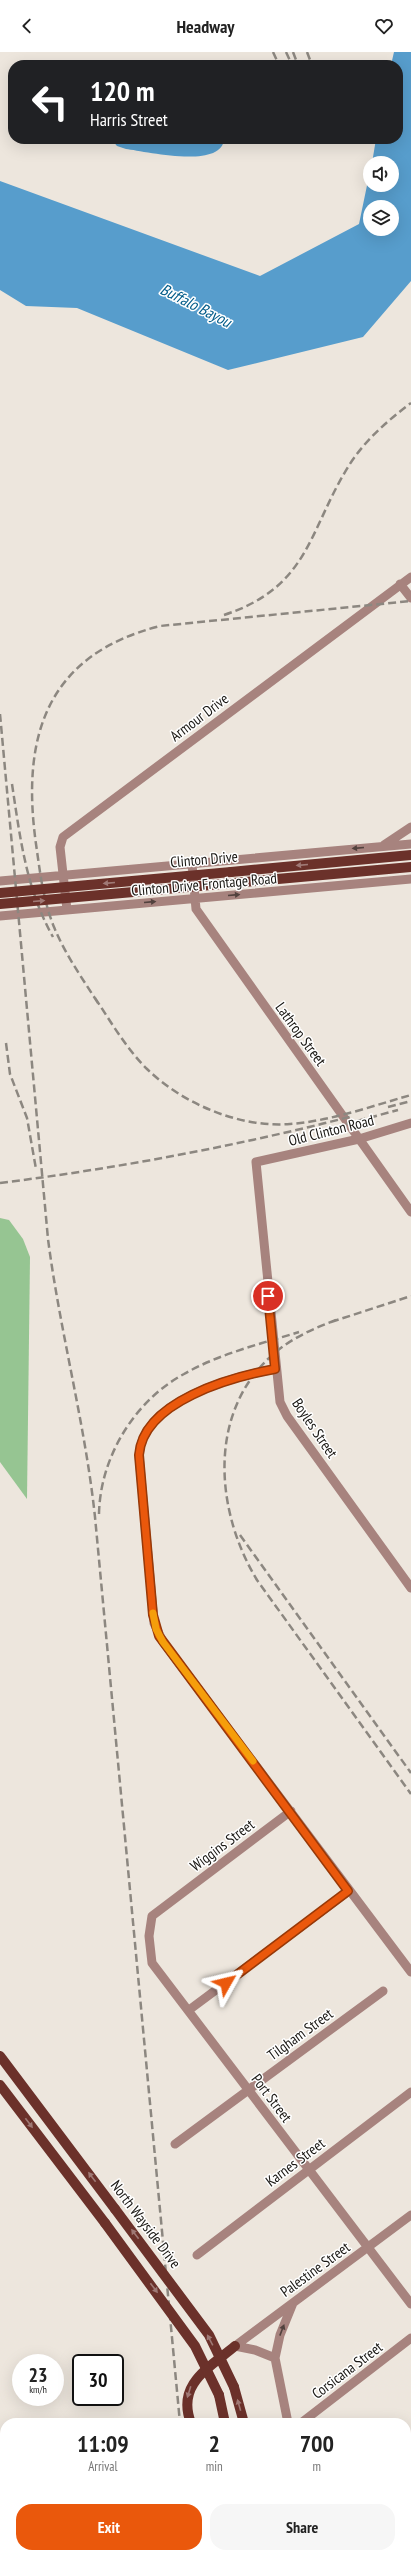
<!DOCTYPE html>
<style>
body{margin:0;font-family:"PT Sans Narrow",sans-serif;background:#f6f6f6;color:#222;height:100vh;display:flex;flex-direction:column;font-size:15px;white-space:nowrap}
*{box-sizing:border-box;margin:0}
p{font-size:13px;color:#767676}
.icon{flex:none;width:22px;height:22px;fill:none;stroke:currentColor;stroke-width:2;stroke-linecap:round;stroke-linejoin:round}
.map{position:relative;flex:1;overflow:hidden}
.side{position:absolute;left:0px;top:2366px;width:411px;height:140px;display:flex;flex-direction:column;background:#fff;border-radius:16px 16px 0 0;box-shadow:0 4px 16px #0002}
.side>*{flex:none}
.top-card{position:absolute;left:8px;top:8px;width:395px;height:84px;border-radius:16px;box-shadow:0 4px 16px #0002;background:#202124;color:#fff;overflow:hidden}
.fabs{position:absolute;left:363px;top:104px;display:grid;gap:8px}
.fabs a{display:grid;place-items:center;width:36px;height:36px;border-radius:50%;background:#fff;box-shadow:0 4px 16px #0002;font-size:20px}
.speed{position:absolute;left:12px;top:2302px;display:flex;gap:8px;font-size:20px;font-weight:700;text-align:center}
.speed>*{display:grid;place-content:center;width:52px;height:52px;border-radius:50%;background:#fff;box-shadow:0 4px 16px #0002;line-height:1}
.speed small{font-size:10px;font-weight:400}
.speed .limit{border:2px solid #111;border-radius:6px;background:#fff;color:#111}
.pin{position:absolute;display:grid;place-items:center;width:34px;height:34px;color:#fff;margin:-17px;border:2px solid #fff;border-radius:50%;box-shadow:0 1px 4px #0007}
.me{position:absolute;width:44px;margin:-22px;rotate:53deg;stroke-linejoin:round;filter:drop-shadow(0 0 3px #0008)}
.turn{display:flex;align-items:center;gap:14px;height:84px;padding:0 16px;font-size:18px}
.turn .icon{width:52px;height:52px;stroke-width:2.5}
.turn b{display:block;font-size:28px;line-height:34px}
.eta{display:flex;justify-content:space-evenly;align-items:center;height:68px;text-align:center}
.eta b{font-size:24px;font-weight:700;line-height:28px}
.cta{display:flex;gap:8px;margin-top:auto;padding:8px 16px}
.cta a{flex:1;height:46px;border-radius:16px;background:#ea580c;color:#fff;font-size:16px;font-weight:700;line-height:46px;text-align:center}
.cta a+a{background:#f6f6f6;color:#222}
header{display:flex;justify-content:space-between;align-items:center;height:52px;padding:0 16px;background:#fff;font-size:18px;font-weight:700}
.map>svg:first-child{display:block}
.green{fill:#96c592}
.water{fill:#579dcc;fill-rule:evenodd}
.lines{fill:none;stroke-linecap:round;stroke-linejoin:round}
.minor{stroke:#a7837e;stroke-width:9}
.major{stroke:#6b312a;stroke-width:10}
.rail{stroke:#8c8780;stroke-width:2.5;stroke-dasharray:8 4;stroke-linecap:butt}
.major-bridge{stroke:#6b312a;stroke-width:10}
.oneway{fill:#52423e}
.oneway2{fill:#9f7975}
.route-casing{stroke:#983908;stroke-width:10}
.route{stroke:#ea580c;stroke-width:7}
.slow{stroke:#f59e0b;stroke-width:7}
.labels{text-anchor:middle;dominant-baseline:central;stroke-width:3;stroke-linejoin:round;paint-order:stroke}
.street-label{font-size:15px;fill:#191713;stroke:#fff}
.water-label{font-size:16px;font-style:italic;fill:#005b89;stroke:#fff}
</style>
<header><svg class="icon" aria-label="back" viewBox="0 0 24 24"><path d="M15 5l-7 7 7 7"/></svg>Headway<svg class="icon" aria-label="heart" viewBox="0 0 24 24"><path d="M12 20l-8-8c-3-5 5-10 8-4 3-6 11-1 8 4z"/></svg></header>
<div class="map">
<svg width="411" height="2506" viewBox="0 0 411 2506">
<rect width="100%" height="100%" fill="#ede6dd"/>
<path class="green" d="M0 1166 9 1168 23 1187 30 1205 27 1447 0 1410Z"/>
<path class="water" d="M394 0H411V229L363 285 228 318 77 256 26 254 0 238V129L260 224 359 172 370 119V133H392V111H372L376 87H398V13H391ZM370 155H392V177H370Z
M111 87H224C222 118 144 99 126 97L117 94Z"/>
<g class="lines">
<path class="minor" d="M400 532 411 546
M384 793 411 775
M192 812 196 857 411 1160
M0 829 411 792
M67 858 60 795 63 785 411 525
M0 864 411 827
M411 1071 359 1087 256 1110 280 1350 287 1364 411 1536
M275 1317C231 1325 143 1349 139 1403L154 1571 163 1590 411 1920
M291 1759 152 1864 149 1884 152 1911 411 2252
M189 1958 349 1839
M175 2092 383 1939
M197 2203 411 2040
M235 2294 411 2163
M235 2294 255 2298 275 2306
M288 2371 275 2306 280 2283 293 2251
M301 2371 411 2286
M406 2414 411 2410
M348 2501 351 2506
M284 2506 291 2501"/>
<path class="major" d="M231 820 411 803
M233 831 411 815
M0 2004 115 2157
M0 2033 105 2171
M234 2335 244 2371
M219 2343 225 2371
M191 2371C176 2332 209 2316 235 2294
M242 2501 244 2506
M274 2506 275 2501"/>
<path class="rail" d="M273 0 279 13
M286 0 292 13
M293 0 298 13
M307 0 312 13
M224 563C309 535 308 480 348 415 364 389 387 369 411 351
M0 662 48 1187C60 1280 85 1371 95 1465L180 2371
M12 732C20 785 26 837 53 885
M95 946C111 970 126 996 147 1017 183 1052 240 1076 290 1072 331 1069 372 1054 411 1043
M98 951C82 926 65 902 54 875 43 848 40 820 36 792 21 685 46 603 160 574L411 549
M6 991 10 1022 27 1066 36 1117
M388 1055 411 1049
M346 1072 398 1058
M0 1131C119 1116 237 1094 353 1064
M336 1268C315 1276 294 1285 277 1299 207 1356 214 1457 257 1528L411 1742
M331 1270 411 1244
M99 1462C100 1406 134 1349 184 1322 219 1302 260 1292 299 1280
M240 1483 411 1721
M185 2501 186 2506
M191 2501 192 2506"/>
<path class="major-bridge" d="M0 841 231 820
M0 852 233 831
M115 2157 209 2283 234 2335
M105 2171 195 2294 219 2343"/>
</g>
<defs><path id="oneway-solid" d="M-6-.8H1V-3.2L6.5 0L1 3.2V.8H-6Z"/></defs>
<g class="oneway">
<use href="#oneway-solid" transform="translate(358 796) rotate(175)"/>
<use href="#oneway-solid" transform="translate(234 843) rotate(-5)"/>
<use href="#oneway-solid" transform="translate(150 850) rotate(-5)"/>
<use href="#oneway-solid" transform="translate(282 2278) rotate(-69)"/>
</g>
<g class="oneway2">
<use href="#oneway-solid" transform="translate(302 813) rotate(175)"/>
<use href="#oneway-solid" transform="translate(109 831) rotate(175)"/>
<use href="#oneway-solid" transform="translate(39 849) rotate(-5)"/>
<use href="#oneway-solid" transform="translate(29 2071) rotate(53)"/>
<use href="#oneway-solid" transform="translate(92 2125) rotate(-127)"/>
<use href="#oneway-solid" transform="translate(135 2182) rotate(-127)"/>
<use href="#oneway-solid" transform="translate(154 2236) rotate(53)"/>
<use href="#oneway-solid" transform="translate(210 2288) rotate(-118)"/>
<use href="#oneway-solid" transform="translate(189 2340) rotate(107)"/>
<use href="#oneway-solid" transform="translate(239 2353) rotate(-106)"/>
</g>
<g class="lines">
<defs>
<path id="route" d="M226 1931 348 1839 159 1584 153 1563 139 1403C143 1349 232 1325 275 1317L268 1244"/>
</defs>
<use href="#route" class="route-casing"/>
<use href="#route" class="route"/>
<path class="slow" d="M153 1561 156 1577 163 1590 253 1709"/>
</g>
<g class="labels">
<g class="street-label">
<text transform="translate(199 665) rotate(-37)">Armour Drive</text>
<text transform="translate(204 807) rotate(-5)">Clinton Drive</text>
<text transform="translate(204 832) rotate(-5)">Clinton Drive Frontage Road</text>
<text transform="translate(301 982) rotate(54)">Lathrop Street</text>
<text transform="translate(331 1078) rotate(-14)">Old Clinton Road</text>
<text transform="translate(315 1376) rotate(56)">Boyles Street</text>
<text transform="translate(222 1793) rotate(-37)">Wiggins Street</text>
<text transform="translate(300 1982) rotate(-36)">Tilgham Street</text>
<text transform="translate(272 2046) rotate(53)">Port Street</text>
<text transform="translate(295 2110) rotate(-37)">Karnes Street</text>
<text transform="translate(146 2172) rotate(53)">North Wayside Drive</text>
<text transform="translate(315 2217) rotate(-36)">Palestine Street</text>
<text transform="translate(347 2318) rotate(-37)">Corsicana Street</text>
</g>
<g class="water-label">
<text transform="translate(196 253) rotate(27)">Buffalo Bayou</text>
</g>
</g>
</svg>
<div class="fabs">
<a><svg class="icon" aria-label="sound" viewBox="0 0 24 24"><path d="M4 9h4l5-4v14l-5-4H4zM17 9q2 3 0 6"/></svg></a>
<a><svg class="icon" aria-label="layers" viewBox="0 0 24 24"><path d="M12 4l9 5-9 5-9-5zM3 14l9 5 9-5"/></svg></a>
</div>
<div class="speed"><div>23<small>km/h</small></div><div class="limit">30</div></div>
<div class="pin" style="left:268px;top:1244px;background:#d93025"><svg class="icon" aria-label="arrive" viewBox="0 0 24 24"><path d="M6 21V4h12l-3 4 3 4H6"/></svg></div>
<svg class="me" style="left:226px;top:1931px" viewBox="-20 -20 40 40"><path d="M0-17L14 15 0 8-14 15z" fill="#ea580c" stroke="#fff" stroke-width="4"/></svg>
<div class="top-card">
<div class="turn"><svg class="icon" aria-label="left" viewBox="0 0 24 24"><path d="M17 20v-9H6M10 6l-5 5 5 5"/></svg><div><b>120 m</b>Harris Street</div></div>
</div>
<section class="side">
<div class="eta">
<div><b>11:09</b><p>Arrival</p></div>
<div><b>2</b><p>min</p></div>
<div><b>700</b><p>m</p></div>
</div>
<div class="cta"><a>Exit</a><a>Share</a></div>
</section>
</div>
